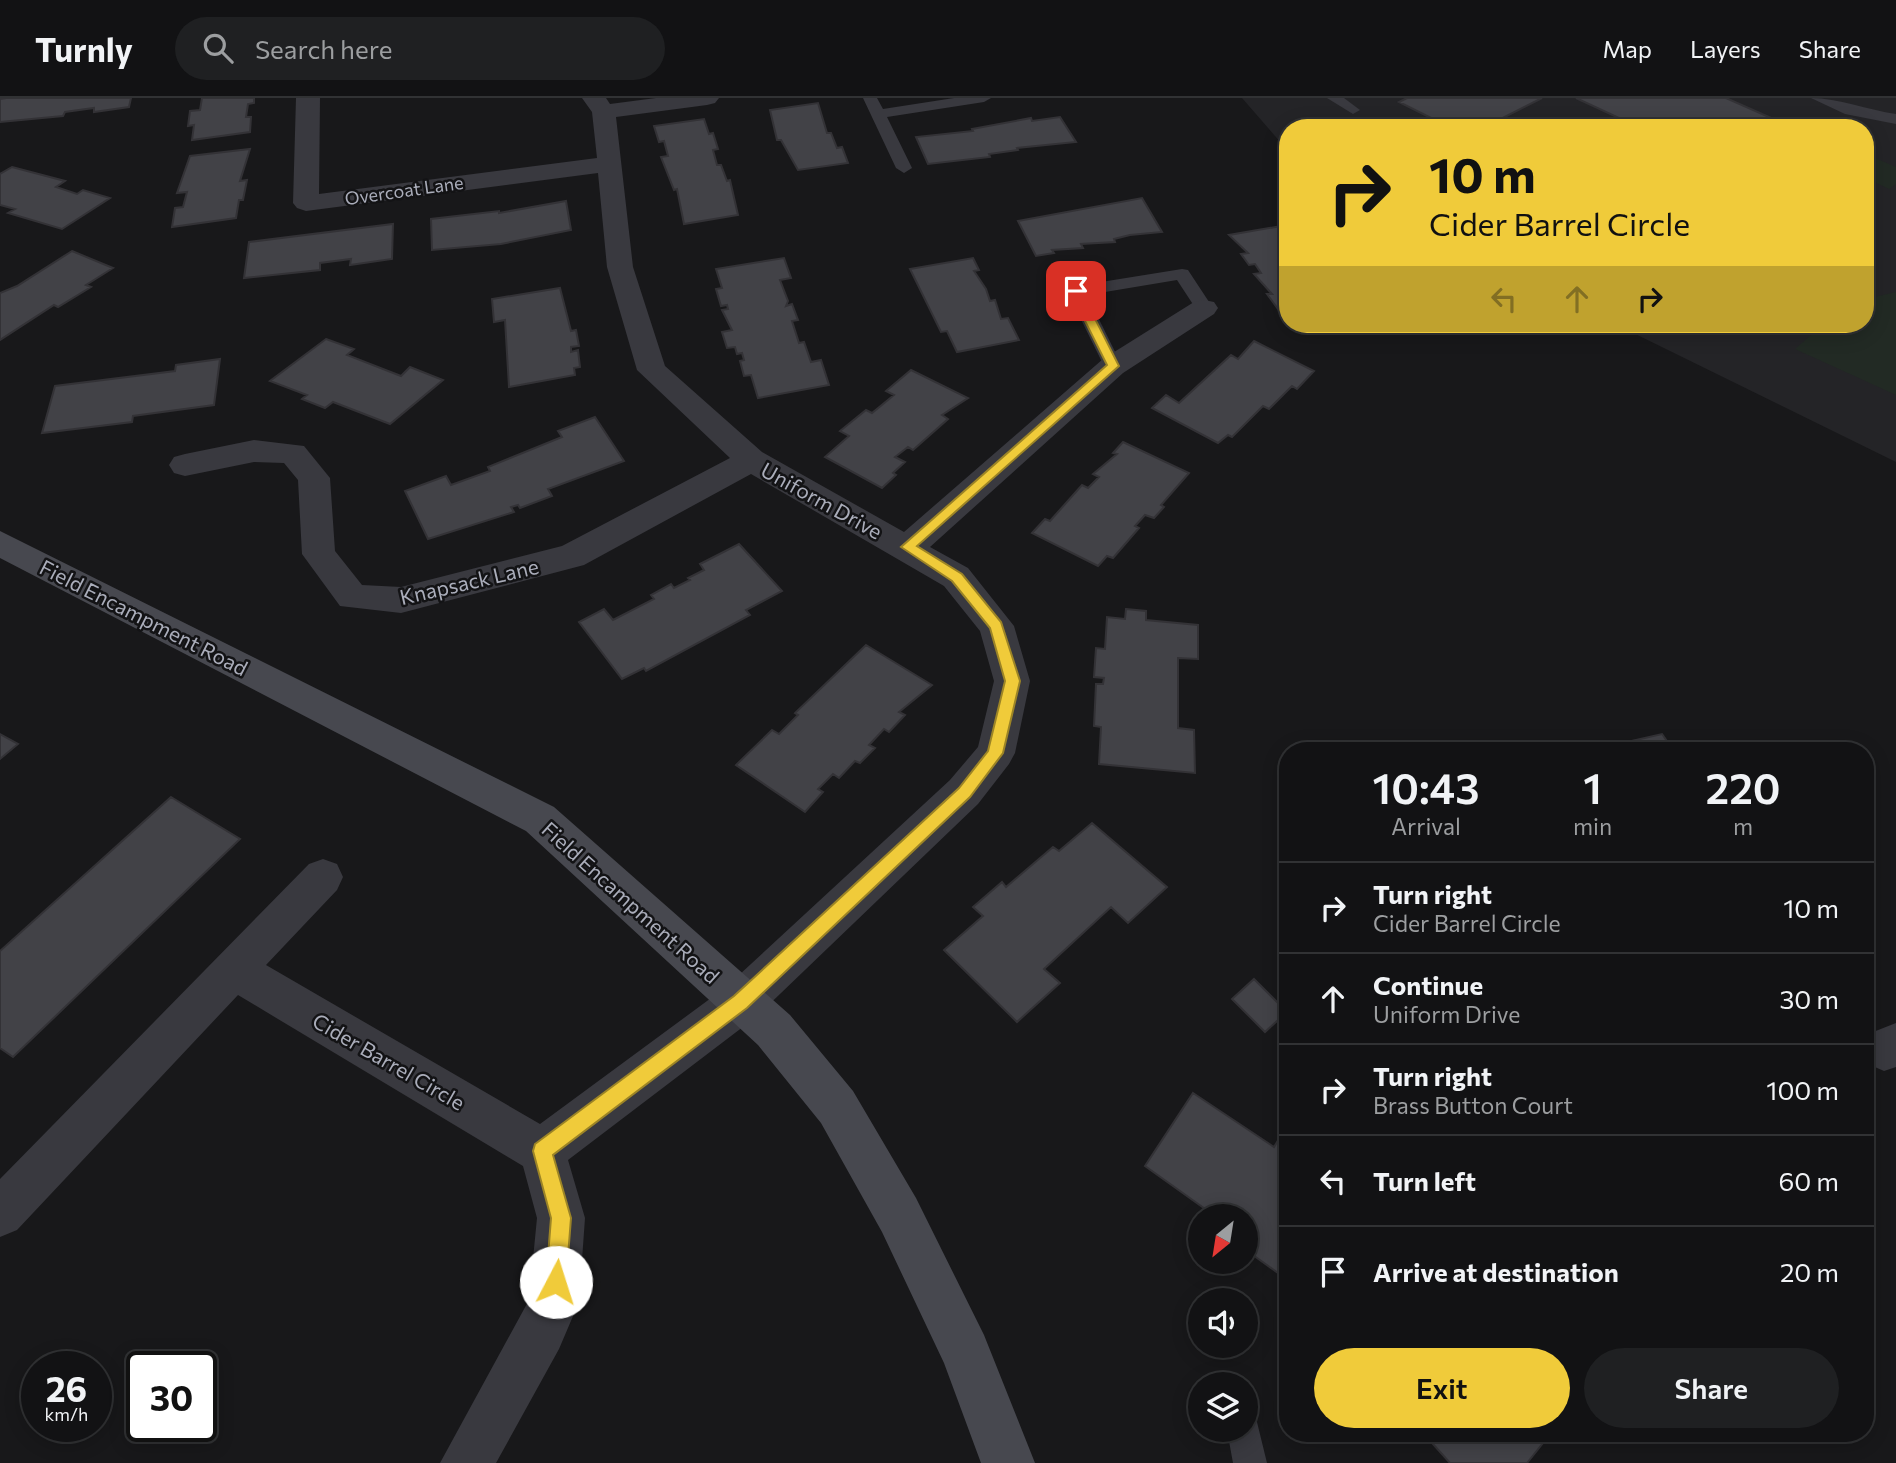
<!DOCTYPE html>
<style>
body{margin:0;font-family:Commissioner,sans-serif;background:#1f2022;color:#f1f3f6;height:100vh;display:flex;flex-direction:column;font-size:26px;white-space:nowrap}
*{box-sizing:border-box;margin:0}
p{font-size:23px;color:#9c9ea0}
.icon{flex:none;width:38px;height:38px;fill:none;stroke:currentColor;stroke-width:2;stroke-linecap:round;stroke-linejoin:round}
.map{position:relative;flex:1;overflow:hidden}
.drawer{position:absolute;left:1279px;top:644px;width:595px;height:700px;display:flex;flex-direction:column;background:#121214;border-radius:28px;box-shadow:0 4px 18px #0003,0 0 0 2px #313234}
.drawer>*{flex:none}
.top-card{position:absolute;left:1279px;top:21px;width:595px;height:214px;border-radius:28px;box-shadow:0 4px 18px #0003,0 0 0 2px #313234;background:#f0cb3a;color:#111;overflow:hidden}
.needle{width:46px;rotate:210deg}
.tools{position:absolute;left:1188px;top:1106px;display:grid;gap:14px}
.tools a{display:grid;place-items:center;width:70px;height:70px;border-radius:50%;background:#121214;box-shadow:0 4px 18px #0003,0 0 0 2px #313234;font-size:35px}
.speed{position:absolute;left:21px;top:1253px;display:flex;gap:14px;font-size:35px;font-weight:700;text-align:center}
.speed>*{display:grid;place-content:center;width:91px;height:91px;border-radius:50%;background:#121214;box-shadow:0 4px 18px #0003,0 0 0 2px #313234;line-height:1}
.speed small{font-size:18px;font-weight:400}
.speed .limit{border:4px solid #111;border-radius:10px;background:#fff;color:#111}
.pin{position:absolute;display:grid;place-items:center;width:60px;height:60px;color:#fff;margin:-30px;border-radius:14px;box-shadow:0 4px 10px #0006}
.me{position:absolute;width:77px;margin:-38px;rotate:5deg;stroke-linejoin:round;filter:drop-shadow(0 0 5px #0008)}
.turn{display:flex;align-items:center;gap:24px;height:147px;padding:0 35px;font-size:32px}
.turn .icon{width:91px;height:91px;stroke-width:2.5}
.turn b{display:block;font-size:49px;line-height:60px}
.lanes{display:flex;align-items:center;height:66px;padding:0 35px;background:#0003;justify-content:center;gap:35px;direction:ltr}
.lanes .off{opacity:.35}
.eta{display:flex;justify-content:space-evenly;align-items:center;height:119px;text-align:center}
.eta b{font-size:42px;font-weight:600;line-height:49px}
.primary-button{display:flex;gap:14px;margin-top:auto;padding:14px 35px}
.primary-button a{flex:1;height:80px;border-radius:42px;background:#f0cb3a;color:#111;font-size:28px;font-weight:600;line-height:80px;text-align:center}
.primary-button a+a{background:#1f2022;color:#f1f3f6}
ul{padding:0;list-style:none}
li{display:flex;align-items:center;gap:21px;height:91px;padding:0 35px;border-top:2px solid #313234}
li div{flex:1}
li b{display:block;font-size:26px}
li em{font-style:normal}
header{display:flex;align-items:center;gap:42px;box-sizing:border-box;height:98px;padding:0 35px;background:#121214;border-bottom:2px solid #313234}
header strong{font-size:33px}
nav{display:flex;gap:38px;margin-inline-start:auto;font-size:24px}
.search{width:490px;height:63px;background:#1f2022;display:flex;align-items:center;gap:18px;box-sizing:border-box;padding:0 24px;border-radius:38px;color:#9c9ea0;font-size:26px}
.map>svg:first-child{display:block}
.built{fill:#242427}
.green{fill:#222a24}
.building{fill:#424247;stroke:#333236;stroke-width:2}
.lines{fill:none;stroke-linecap:round;stroke-linejoin:round}
.lane{fill:#39393f;fill-rule:evenodd}
.street{fill:#39393f;fill-rule:evenodd}
.secondary{fill:#47484f;fill-rule:evenodd}
.route{fill:#f0cb3a;stroke:#9c8426;stroke-width:2}
.labels{text-anchor:middle;dominant-baseline:central;stroke-width:5;stroke-linejoin:round;paint-order:stroke}
.far-street-label{font-size:18px;fill:#aaadba;stroke:#131315}
.street-label{font-size:21px;fill:#aaadba;stroke:#131315}
</style>
<header>
<strong>Turnly</strong>
<div class="search"><svg class="icon" aria-label="search" viewBox="0 0 24 24"><circle cx="10" cy="10" r="6"/><path d="M15 15l6 6"/></svg>Search here</div>
<nav><a>Map</a><a>Layers</a><a>Share</a></nav>
</header>
<div class="map">
<svg width="1896" height="1365" viewBox="0 0 1896 1365">
<rect width="100%" height="100%" fill="#18181a"/>
<path class="built" d="M1242 0H1896V364L1615 226H1866V30H1288V53Z"/>
<path class="green" d="M1866 56 1896 69V86L1889 91 1866 80Z
M1896 194V297L1795 251 1824 226H1866V201Z"/>
<path class="building" d="M6 0H131L129 9 94 14V10L65 14 63 18 0 24V1Z
M202 0H254V5L248 6 246 19H251L250 34 192 42 194 27 188 28 190 13 200 12Z
M1407 0H1542L1483 30H1451L1399 4Z
M1576 0H1726L1794 30H1627L1611 22 1617 19Z
M818 5 827 35H831L837 50 842 49 848 65 798 72 781 42H777L770 12Z
M1060 19 1076 44 1017 50 1018 52 989 56 990 59 928 66 916 39 973 33 972 31 1031 20 1032 23Z
M704 21 709 36 713 35 718 51 713 52 717 67H721L727 83 730 82 738 117 684 126 677 91 674 92 661 59 668 58 664 43 659 44 654 28Z
M250 51 240 83 247 82 243 102H239L236 120 172 129 175 110 183 109 187 94 177 95 190 58Z
M12 69 65 83 56 89 77 96 83 92 110 100 62 131 8 115 15 111 0 107V76Z
M1142 100 1162 134 1130 137 1114 141 1115 144 1081 146 1083 150 1052 152 1054 155 1036 158 1018 123Z
M566 103 571 132 501 146 432 152 431 121 499 113V115Z
M393 126 392 161 350 167 351 161 320 165V172L244 180 249 144Z
M1287 127 1288 217 1283 218 1267 196H1272L1254 176 1261 175 1255 166 1249 167 1241 156 1248 155 1229 137Z
M72 153 113 170 86 187 91 189 58 209 54 207 0 242V195L17 188Z
M784 160 791 180 780 182 788 203 786 208 792 206 798 222 792 223 799 245 804 244 811 264 821 262 829 287 758 300 751 277 744 278 740 263 744 262 742 255 737 256 735 249 727 250 722 234 732 232 722 212 728 211 727 207 721 208 716 191 722 190 716 171Z
M973 160 979 172 974 173 986 191 990 203 995 202 1001 221 1008 220 1019 242 957 254 947 233 941 234 910 171Z
M560 190 571 233 576 232 579 248 571 249V254L578 252 580 269 574 270 575 277 509 289 505 222 494 224 492 201Z
M326 241 354 251 347 257 401 278 410 269 443 282 390 326 333 304 325 310 302 301 307 297 270 283Z
M1254 243 1314 273 1297 291 1292 288 1269 311 1263 308 1232 339 1228 337 1218 345 1152 310 1166 297 1179 305 1231 257 1238 261Z
M220 261 214 307 133 318 132 324 42 335 55 288 175 273 176 267Z
M911 272 968 300 942 317 948 321 913 352 908 349 895 359 905 364 893 375 896 377 882 390 825 359 849 338 840 333 866 312 872 315 894 297 886 293Z
M595 319 624 363 548 391 552 398 520 410 518 407 511 409 514 414 428 441 405 393 446 378 451 387 490 373 488 369 562 339 558 333Z
M1123 344 1189 375 1161 407 1164 409 1154 420 1145 417 1135 428 1139 430 1113 460 1107 458 1098 468 1032 435 1045 421 1050 423 1082 387 1088 390 1099 379 1093 376 1117 356 1113 355Z
M739 446 782 493 746 512 750 517 646 573 644 570 622 581 579 524 604 511 613 522 654 501 651 497 671 486 674 490 690 482 688 480 704 472 700 466Z
M1126 511 1146 513V522L1198 527V561L1178 560V630L1194 632 1195 675 1099 666 1101 629 1094 628 1096 586H1103L1104 580 1094 579 1096 550 1105 551 1107 519 1125 521Z
M866 547 932 587 899 614 905 617 889 634 884 631 869 647 875 650 860 665 855 663 839 680 833 676 818 691 823 694 805 714 736 667 772 632 779 636 798 617 795 615Z
M0 636 18 646 0 661Z
M1662 636 1674 653H1587Z
M171 699 240 741 13 959 0 950V853Z
M1092 725 1167 789 1128 825 1111 809 1044 871 1060 885 1017 924 944 852 983 818 973 809 1002 784 1006 789 1053 749 1059 753Z
M1254 881 1287 914 1265 934 1232 901Z
M1193 995 1274 1049 1288 1026V1157L1278 1175 1246 1152V1118H1215L1145 1068Z
M1423 1335H1551L1527 1365H1450Z"/>
<g class="lines">
<path class="lane" d="M863 0H877L883 11 954 0H991L984 4 887 19 912 70 904 75 896 70Z
M1327 0H1344L1360 12 1353 16Z
M1811 0C1838 0 1868 12 1896 16V26L1845 16Z
M1182 171 1188 172 1213 210 1210 214H1198L1177 182 1087 197 1122 268 1120 272H1106L1067 193 1070 189Z
M1246 1316 1256 1320 1267 1365H1233L1227 1332H1246Z"/>
<path class="street" d="M296 0H320L319 96 597 60 592 14 582 0H606L610 6 656 0H719L715 5 707 7 616 19 633 169 665 268 762 354 904 434 1103 261 1194 204 1204 202 1214 204 1218 210 1214 216 1123 275 930 449 968 470 1014 528 1030 583 1015 655 1009 666 978 706 756 919 568 1062 585 1120 579 1204 559 1251 496 1365H440L529 1202 537 1120 523 1068 238 897 17 1132 0 1139V1081L309 766 323 761 337 766 343 779 337 792 266 867 540 1026 726 889 950 682 978 649 994 583 980 533 944 488 751 376 584 467 401 515 340 508 302 456 298 382 284 365 254 364 185 378 174 375 169 367 174 359 185 356 254 342 304 348 330 380 335 453 362 487 401 489 562 448 730 360 637 272 607 169 598 75 306 113 297 110 293 105Z
M1896 925V969L1884 973 1868 966 1866 960 1868 936Z"/>
<path class="secondary" d="M0 433 554 709 790 917 853 993 916 1100 984 1237 1035 1365H981L944 1265 882 1134 821 1025 758 947 526 733 0 460Z"/>
</g>
<path class="route" d="M1072 191 1081 193 1119 268 917 448 962 476 1001 524 1020 583 1003 655 970 699 747 910 553 1057 571 1120 566 1184 563 1192 556 1195 549 1192 546 1184 551 1120 533 1053 535 1046 734 898 959 690 988 653 1005 583 990 530 952 483 901 449 1107 267 1070 193Z"/>
<g class="labels">
<g class="far-street-label">
<text transform="translate(404 92) rotate(-8)">Overcoat Lane</text>
</g>
<g class="street-label">
<text transform="translate(822 402) rotate(29)">Uniform Drive</text>
<text transform="translate(469 483) rotate(-13)">Knapsack Lane</text>
<text transform="translate(144 519) rotate(27)">Field Encampment Road</text>
<text transform="translate(631 804) rotate(42)">Field Encampment Road</text>
<text transform="translate(389 963) rotate(30)">Cider Barrel Circle</text>
</g>
</g>
</svg>
<div class="tools">
<a><svg class="needle" viewBox="-14 -14 28 28"><path d="M0-13l5 13h-10z" fill="#e53935"/><path d="M0 13l5-13h-10z" fill="#9c9ea0"/></svg></a>
<a><svg class="icon" aria-label="sound" viewBox="0 0 24 24"><path d="M4 9h4l5-4v14l-5-4H4zM17 9q2 3 0 6"/></svg></a>
<a><svg class="icon" aria-label="layers" viewBox="0 0 24 24"><path d="M12 4l9 5-9 5-9-5zM3 14l9 5 9-5"/></svg></a>
</div>
<div class="speed"><div>26<small>km/h</small></div><div class="limit">30</div></div>
<div class="pin" style="left:1076px;top:193px;background:#d93025"><svg class="icon" aria-label="arrive" viewBox="0 0 24 24"><path d="M6 21V4h12l-3 4 3 4H6"/></svg></div>
<svg class="me" style="left:556px;top:1184px" viewBox="-20 -20 40 40"><circle r="19" fill="#fff"/><path d="M0-13L10 11 0 6-10 11z" fill="#f0cb3a"/></svg>
<div class="top-card">
<div class="turn"><svg class="icon" aria-label="right" viewBox="0 0 24 24"><path d="M7 20v-9h11M14 6l5 5-5 5"/></svg><div><b>10 m</b>Cider Barrel Circle</div></div>
<div class="lanes"><svg class="icon off" aria-label="left" viewBox="0 0 24 24"><path d="M17 20v-9H6M10 6l-5 5 5 5"/></svg><svg class="icon off" aria-label="ahead" viewBox="0 0 24 24"><path d="M12 20V5M6 11l6-6 6 6"/></svg><svg class="icon" aria-label="right" viewBox="0 0 24 24"><path d="M7 20v-9h11M14 6l5 5-5 5"/></svg></div>
</div>
<section class="drawer">
<div class="eta">
<div><b>10:43</b><p>Arrival</p></div>
<div><b>1</b><p>min</p></div>
<div><b>220</b><p>m</p></div>
</div>
<ul>
<li><svg class="icon" aria-label="right" viewBox="0 0 24 24"><path d="M7 20v-9h11M14 6l5 5-5 5"/></svg><div><b>Turn right</b><p>Cider Barrel Circle</p></div><em>10 m</em></li>
<li><svg class="icon" aria-label="ahead" viewBox="0 0 24 24"><path d="M12 20V5M6 11l6-6 6 6"/></svg><div><b>Continue</b><p>Uniform Drive</p></div><em>30 m</em></li>
<li><svg class="icon" aria-label="right" viewBox="0 0 24 24"><path d="M7 20v-9h11M14 6l5 5-5 5"/></svg><div><b>Turn right</b><p>Brass Button Court</p></div><em>100 m</em></li>
<li><svg class="icon" aria-label="left" viewBox="0 0 24 24"><path d="M17 20v-9H6M10 6l-5 5 5 5"/></svg><div><b>Turn left</b></div><em>60 m</em></li>
<li><svg class="icon" aria-label="arrive" viewBox="0 0 24 24"><path d="M6 21V4h12l-3 4 3 4H6"/></svg><div><b>Arrive at destination</b></div><em>20 m</em></li>
</ul>
<div class="primary-button"><a>Exit</a><a>Share</a></div>
</section>
</div>
